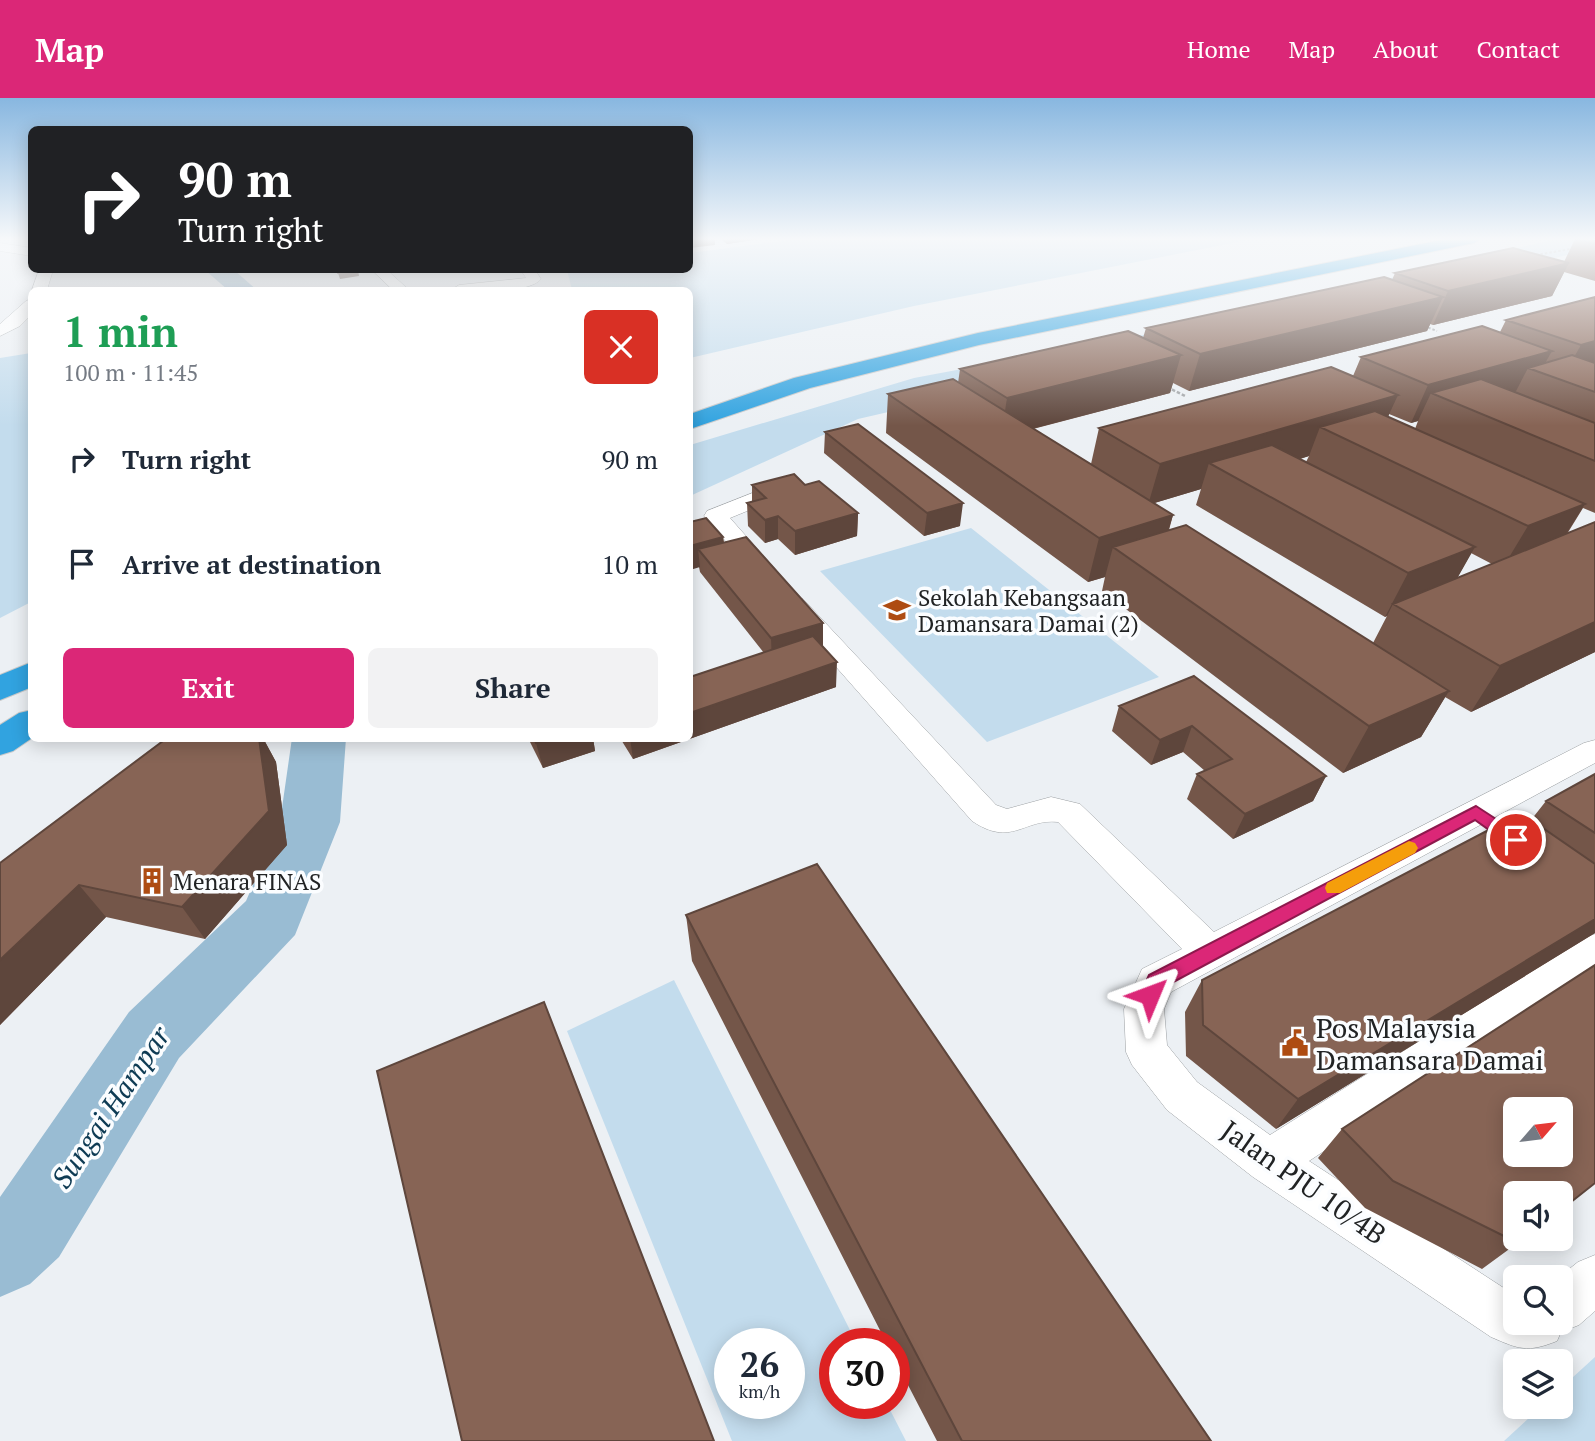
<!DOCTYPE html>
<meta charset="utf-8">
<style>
body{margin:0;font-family:"PT Serif",serif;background:#f2f2f3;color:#1f2937;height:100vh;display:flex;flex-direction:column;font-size:26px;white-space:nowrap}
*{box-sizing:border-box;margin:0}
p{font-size:23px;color:#747a83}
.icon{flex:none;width:38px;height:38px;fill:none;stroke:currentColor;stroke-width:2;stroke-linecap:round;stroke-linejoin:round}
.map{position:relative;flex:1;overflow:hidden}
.drawer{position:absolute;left:28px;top:189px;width:665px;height:455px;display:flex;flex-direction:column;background:#fff;border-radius:10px;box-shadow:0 4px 18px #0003}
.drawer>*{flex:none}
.top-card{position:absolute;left:28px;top:28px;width:665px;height:147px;border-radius:10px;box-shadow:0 4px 18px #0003;background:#202124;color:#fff;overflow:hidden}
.needle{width:46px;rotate:62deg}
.buttons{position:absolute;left:1503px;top:999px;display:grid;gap:14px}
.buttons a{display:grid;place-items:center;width:70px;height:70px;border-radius:10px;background:#fff;box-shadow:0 4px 18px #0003;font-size:35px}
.speed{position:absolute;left:714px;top:1230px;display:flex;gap:14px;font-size:35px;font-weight:700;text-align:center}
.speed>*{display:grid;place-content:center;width:91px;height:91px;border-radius:50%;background:#fff;box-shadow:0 4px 18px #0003;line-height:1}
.speed small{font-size:18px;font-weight:400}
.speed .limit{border:10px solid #d22;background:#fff;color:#111}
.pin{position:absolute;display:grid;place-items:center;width:60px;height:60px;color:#fff;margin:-30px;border:4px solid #fff;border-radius:50%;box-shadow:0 2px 7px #0007}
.me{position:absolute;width:77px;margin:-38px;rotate:46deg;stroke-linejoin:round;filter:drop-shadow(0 0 5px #0008)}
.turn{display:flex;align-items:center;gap:24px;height:147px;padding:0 35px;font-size:32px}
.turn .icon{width:91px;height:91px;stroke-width:2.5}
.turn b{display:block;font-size:49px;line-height:60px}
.round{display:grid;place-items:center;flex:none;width:74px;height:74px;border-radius:10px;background:#f2f2f3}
.overview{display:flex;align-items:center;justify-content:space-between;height:119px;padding:0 35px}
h1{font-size:42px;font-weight:700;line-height:52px;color:#1e9e55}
.primary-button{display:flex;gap:14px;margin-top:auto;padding:14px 35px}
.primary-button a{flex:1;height:80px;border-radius:10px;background:#db2777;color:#fff;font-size:28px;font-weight:700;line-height:80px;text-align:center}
.primary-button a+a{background:#f2f2f3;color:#1f2937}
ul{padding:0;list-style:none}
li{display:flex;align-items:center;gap:21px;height:105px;padding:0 35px}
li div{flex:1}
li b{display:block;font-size:26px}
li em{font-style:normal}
header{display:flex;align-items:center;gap:42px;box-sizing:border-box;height:98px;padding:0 35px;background:#db2777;color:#fff}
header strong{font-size:33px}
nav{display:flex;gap:38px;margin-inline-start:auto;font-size:24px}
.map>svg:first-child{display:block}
.green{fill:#c3dced;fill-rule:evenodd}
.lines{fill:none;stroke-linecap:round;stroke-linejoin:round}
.river{fill:#99bcd3;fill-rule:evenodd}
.minor-casing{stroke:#9ca0a3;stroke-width:1}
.highway-casing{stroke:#cacaca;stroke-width:2}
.path-far1{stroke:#a2a5a8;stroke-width:2;stroke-dasharray:2.5 2;stroke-linecap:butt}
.path{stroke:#a2a5a8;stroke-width:2.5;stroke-dasharray:3.5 2;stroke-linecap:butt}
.minor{fill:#fff;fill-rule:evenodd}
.highway{fill:#31a3e0;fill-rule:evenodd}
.wall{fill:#745649;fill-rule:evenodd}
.shaded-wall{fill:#5e463c}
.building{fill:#876455;stroke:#5e463c;stroke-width:2;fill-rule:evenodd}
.route{fill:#db2777;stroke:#8e194d;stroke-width:2}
.slow{fill:#f59e0b}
.labels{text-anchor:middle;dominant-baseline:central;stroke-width:7;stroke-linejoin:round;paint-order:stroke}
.poi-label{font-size:23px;fill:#212324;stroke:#fbfdff;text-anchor:start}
.near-poi-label{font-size:28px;fill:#212324;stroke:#fbfdff;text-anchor:start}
.near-water-label{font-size:28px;font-style:italic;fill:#0e3b54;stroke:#fbfdff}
.near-street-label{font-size:28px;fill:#212324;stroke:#fbfdff}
</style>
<header>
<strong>Map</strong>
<nav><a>Home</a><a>Map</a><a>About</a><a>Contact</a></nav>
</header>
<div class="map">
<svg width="1595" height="1343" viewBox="0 0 1595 1343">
<rect width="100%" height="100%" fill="#ecf0f4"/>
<path class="green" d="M804 140H1258L914 208 690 260V192H572L567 172H690V155Z
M1560 140H1595L1576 155 858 321 690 398V347L914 280 1169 232Z
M31 255V504L0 520V260Z
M971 430 1159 579 987 644 820 473Z
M674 882 857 1246H835V1306H887L906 1343H732L567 933ZM789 1246V1306H730V1246Z
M1595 1259V1343H1504L1541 1309H1561V1290Z"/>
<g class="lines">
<path class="river" d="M205 172H234L257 192H228Z
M292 640H346L340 724 295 837 179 960 59 1159 30 1186 0 1199V1099L129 914 246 803 280 724Z"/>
<defs>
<path id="minor" d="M0 145 32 150V158L0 153Z
M39 172H53L47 192H32Z
M372 172H387L409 192H393Z
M521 172H535L541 181C529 196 471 194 451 192L459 187 526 180Z
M32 201V216L20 228 0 238V226L26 203Z
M783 383 791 385 794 390 791 395 730 420 776 472 773 477 764 479 755 477 704 418 707 413Z
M794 498 803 501 996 707 1007 711 1051 699 1080 706 1214 834 1584 645 1595 642V665L1171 894 1164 911 1167 947 1197 984 1270 1037 1582 841 1595 836V872L1309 1063 1516 1198V1225H1561V1180H1558L1578 1164 1595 1157V1213L1579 1227 1561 1234 1557 1243C1527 1255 1519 1251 1491 1239L1253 1079 1167 1012 1132 967 1126 954 1124 911 1142 871 1182 851 1058 724C1024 720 1012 750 972 723L785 511 781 506 785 501Z"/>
<path id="highway" d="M1451 140H1482L1474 145 979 247 810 290 690 331V316L794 280 978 235Z
M32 564V589L0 602V577Z
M32 612V640L13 653 0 657V627L19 615Z"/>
</defs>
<use href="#minor" class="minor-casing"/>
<use href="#highway" class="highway-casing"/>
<path class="path-far1" d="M1536 157 1576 150
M1424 228 1437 233"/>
<path class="path" d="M1167 289 1185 298"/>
<use href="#minor" class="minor"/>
<use href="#highway" class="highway"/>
</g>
<path class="wall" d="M719 140H760V141L727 146Z
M1595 140V183L1564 174 1552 198 1433 227 1430 226 1427 233 1189 293 1173 285 1170 295 1033 331 1091 366 1099 330 1353 278 1361 259 1500 234 1506 222 1595 199V415L1583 410 1567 436 1595 424V554L1471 614 1445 599 1421 639 1343 675 1102 493 1105 479 1088 484 886 335 888 296 958 285 960 271 1143 240 1146 230 1392 182 1395 175 1564 164 1575 141ZM1389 316 1411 325 1418 323 1415 331 1388 319ZM1309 358 1306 364 1300 361ZM1201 391 1196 407 1385 519 1387 518 1373 545 1169 432 1173 417 1154 405ZM1471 455 1492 466 1457 480Z
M825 334 960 428 924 438 824 355Z
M752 387H805L858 415 857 438 795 457 778 441 765 445 748 428 747 405 752 404Z
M690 424 723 439 724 444 823 549 836 589 633 661 620 640H690L764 555 700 474Z
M1194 578 1326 678 1313 703 1233 741 1187 701 1197 676 1205 673 1183 654 1151 667 1112 633 1119 608Z
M167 640H263L276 664 287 747 205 841 106 819 0 927V765Z
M528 640H593L595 653 543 670Z
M1595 676V835L1276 1031 1186 958 1185 914 1202 882 1531 722 1546 703Z
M686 817 1211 1343H937L894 1260V1246H887L692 863Z
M1342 1031 1523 1141 1482 1171 1365 1110 1318 1060Z"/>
<path class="shaded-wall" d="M690 140H715V147L690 150Z
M726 140H760V141L727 146Z
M1569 165 1552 198 1433 227 1448 193Z
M358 172 359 178 340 181 338 175Z
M1443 199 1427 233 1189 293 1200 256Z
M1595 243V274L1561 282 1581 247Z
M1552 253 1540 274 1528 270 1515 295H1431L1418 323 1411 325 1428 287Z
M1181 257 1170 295 1001 339 1007 300Z
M1398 297 1380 336 1320 329 1309 358 1236 380 1209 365 1201 391 1148 407 1160 366Z
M963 405 960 428 924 438 927 415Z
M1585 406 1558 449 1502 471 1528 428Z
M858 415 857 438 795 457V433Z
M1173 417 1160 460 1113 449 1105 479 1088 484 1099 440Z
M778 418V441L765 445V422Z
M723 439 725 462 698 451 700 469 690 472V448Z
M1475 449 1450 493 1393 506 1387 518 1385 519 1408 475Z
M1595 524V554L1471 614 1500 568Z
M823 525V549L772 565 771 540Z
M837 564 836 589 633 661 630 640H690V615Z
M1449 593 1421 639 1343 675 1369 628Z
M1192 628 1183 654 1151 667 1160 642Z
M259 640H263L276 664 287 747 205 841 182 809Z
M550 640H593L595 653 543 670 536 645Z
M1326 678 1313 703 1233 741 1245 716Z
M79 787 106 819 0 927V862Z
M1595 821V835L1276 1031 1298 1001Z"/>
<path class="building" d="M1580 140H1595V146L1575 141Z
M1513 150 1569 165 1448 193 1395 175Z
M336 172H358L338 175Z
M1384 179 1443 199 1200 256 1146 230Z
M1595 199V243L1581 247 1506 222Z
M1482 228 1552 253 1428 287 1361 259Z
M1128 233 1181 257 1007 300 960 271Z
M1572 257 1595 265V294L1528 270Z
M1331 269 1398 297 1160 366 1099 330Z
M953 281 1173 417 1099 440 888 296Z
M1481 281 1595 325V363L1431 295Z
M1375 313 1585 406 1528 428 1320 329Z
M858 326 963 405 927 415 825 334Z
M1272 347 1475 449 1408 475 1209 365Z
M794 376 805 387 819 383 858 415 795 433 778 418 765 422 747 405 766 400 752 387Z
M706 420 723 439 690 448V424Z
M1595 424V524L1500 568 1393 506Z
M1186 427 1449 593 1369 628 1113 449Z
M746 439 823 525 771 540 698 451Z
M813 538 837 564 690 615V579Z
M1194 578 1326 678 1245 716 1197 676 1232 661 1192 628 1160 642 1119 608Z
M167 640H259L269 713 182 809 79 787 0 862V765Z
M534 640H550L536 645Z
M1595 676V735L1546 703Z
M1521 715 1595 766V821L1298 1001 1203 927 1202 882Z
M817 766 1211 1343H962L686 817Z
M1595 867V1085L1561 1112V1096H1516V1141H1523L1518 1145 1393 1083 1342 1031ZM1516 1012H1561V1057H1516Z
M544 904 714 1343H462L377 973Z"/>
<linearGradient id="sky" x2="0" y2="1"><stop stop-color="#88b7e0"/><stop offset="0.43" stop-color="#f6f8fa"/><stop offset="1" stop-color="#f6f8fa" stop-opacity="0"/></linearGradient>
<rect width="1595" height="328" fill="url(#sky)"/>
<path class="route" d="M1476 708 1522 738 1524 742 1522 747H1510L1475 722 1164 889 1157 903 1150 906 1143 903 1140 897 1149 877Z"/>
<path class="slow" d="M1409 743 1415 745 1418 750 1415 755 1340 795H1327L1325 790 1327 785Z"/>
<defs>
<symbol id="school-bare" viewBox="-9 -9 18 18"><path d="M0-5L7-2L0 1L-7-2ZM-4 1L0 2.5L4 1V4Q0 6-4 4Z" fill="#ae4c12" stroke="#fbfdff" stroke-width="2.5" paint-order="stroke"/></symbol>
<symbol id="building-bare" viewBox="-9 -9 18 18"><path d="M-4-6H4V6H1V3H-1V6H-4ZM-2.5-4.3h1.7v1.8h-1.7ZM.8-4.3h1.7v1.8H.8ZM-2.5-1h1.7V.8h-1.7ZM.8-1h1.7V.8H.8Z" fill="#ae4c12" stroke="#fbfdff" stroke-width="2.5" paint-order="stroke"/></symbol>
<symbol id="civic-bare" viewBox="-9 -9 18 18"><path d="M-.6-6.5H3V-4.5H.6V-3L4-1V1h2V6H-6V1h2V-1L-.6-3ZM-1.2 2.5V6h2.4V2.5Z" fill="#ae4c12" stroke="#fbfdff" stroke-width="2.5" paint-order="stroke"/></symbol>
</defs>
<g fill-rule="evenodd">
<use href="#school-bare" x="878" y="493" width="38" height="38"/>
<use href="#building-bare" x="133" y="764" width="38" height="38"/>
<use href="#civic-bare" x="1276" y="926" width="38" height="38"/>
</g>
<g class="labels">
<g class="poi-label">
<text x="918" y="499">Sekolah Kebangsaan<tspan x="918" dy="26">Damansara Damai (2)</tspan></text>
<text x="173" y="783">Menara FINAS</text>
</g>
<g class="near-poi-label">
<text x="1316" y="929">Pos Malaysia<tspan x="1316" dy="32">Damansara Damai</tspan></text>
</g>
<g class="near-water-label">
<text transform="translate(110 1009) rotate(-56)">Sungai Hampar</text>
</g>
<g class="near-street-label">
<text transform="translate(1304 1084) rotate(35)">Jalan PJU 10/4B</text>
</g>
</g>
</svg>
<div class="buttons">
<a><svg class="needle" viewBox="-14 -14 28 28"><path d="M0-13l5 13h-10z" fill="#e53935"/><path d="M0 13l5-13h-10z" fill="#747a83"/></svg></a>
<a><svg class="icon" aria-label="sound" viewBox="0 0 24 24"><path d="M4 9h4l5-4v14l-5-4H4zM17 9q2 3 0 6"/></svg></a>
<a><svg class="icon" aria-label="search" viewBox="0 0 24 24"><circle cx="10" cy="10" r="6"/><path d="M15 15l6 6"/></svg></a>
<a><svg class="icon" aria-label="layers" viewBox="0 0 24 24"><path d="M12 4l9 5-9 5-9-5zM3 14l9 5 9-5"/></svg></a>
</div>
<div class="speed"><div>26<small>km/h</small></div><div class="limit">30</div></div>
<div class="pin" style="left:1516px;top:742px;background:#d93025"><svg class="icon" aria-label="arrive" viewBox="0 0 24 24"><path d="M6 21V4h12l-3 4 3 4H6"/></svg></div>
<svg class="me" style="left:1150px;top:897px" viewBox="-20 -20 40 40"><path d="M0-17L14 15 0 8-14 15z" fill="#db2777" stroke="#fff" stroke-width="4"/></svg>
<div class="top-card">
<div class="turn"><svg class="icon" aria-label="right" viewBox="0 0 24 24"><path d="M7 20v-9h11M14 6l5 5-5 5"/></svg><div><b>90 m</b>Turn right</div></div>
</div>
<section class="drawer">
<div class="overview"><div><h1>1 min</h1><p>100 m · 11:45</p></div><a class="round" style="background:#d93025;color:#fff"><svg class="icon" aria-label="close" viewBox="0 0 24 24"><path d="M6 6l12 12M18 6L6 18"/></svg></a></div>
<ul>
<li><svg class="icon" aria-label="right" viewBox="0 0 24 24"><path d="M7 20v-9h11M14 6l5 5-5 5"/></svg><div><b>Turn right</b></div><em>90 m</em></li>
<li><svg class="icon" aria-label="arrive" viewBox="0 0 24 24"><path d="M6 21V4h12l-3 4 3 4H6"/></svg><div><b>Arrive at destination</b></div><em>10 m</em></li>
</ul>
<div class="primary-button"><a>Exit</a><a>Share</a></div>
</section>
</div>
